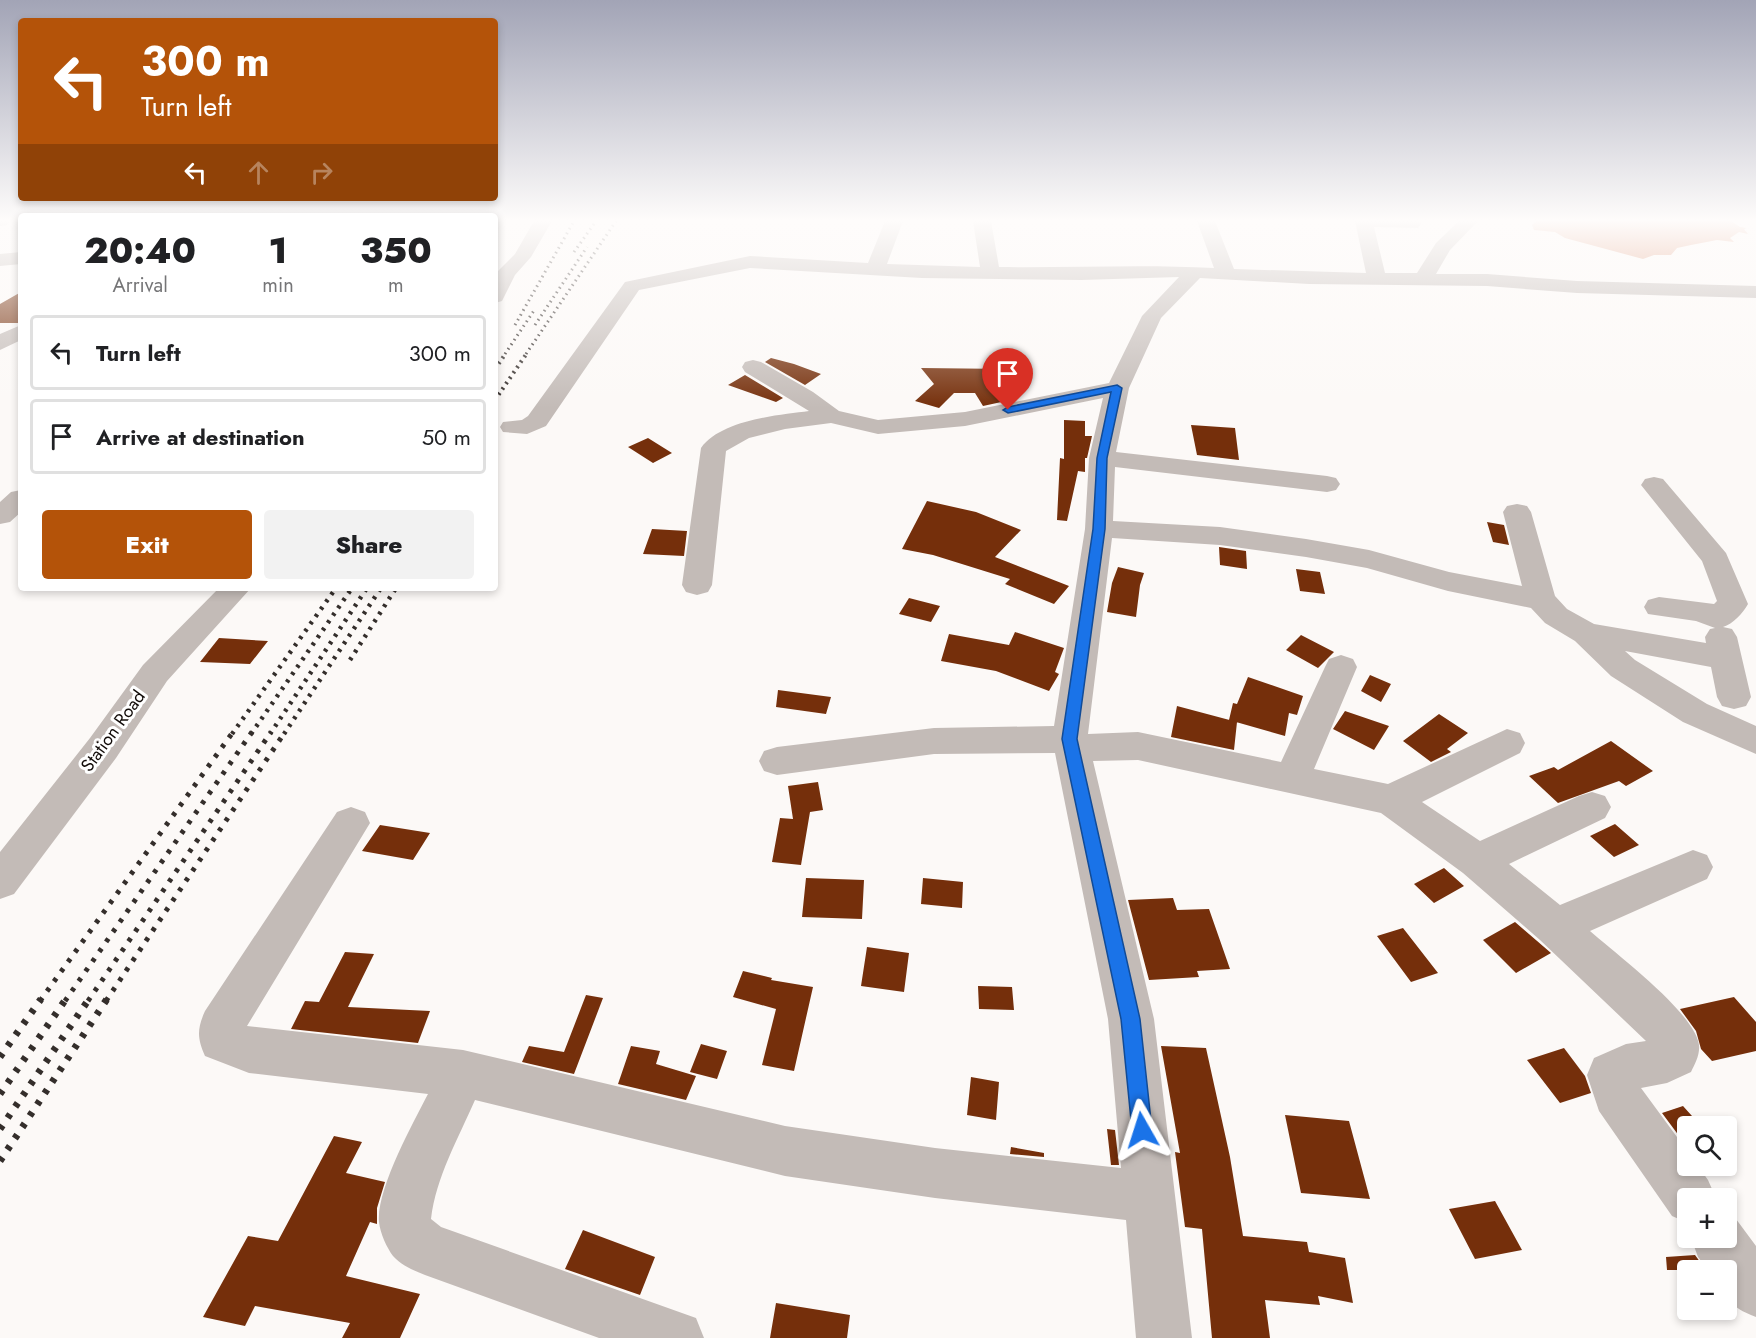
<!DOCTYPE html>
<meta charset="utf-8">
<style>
body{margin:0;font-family:Jost,sans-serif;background:#f2f2f2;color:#202124;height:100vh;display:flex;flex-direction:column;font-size:22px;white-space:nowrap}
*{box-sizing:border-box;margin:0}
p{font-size:20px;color:#757577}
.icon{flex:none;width:33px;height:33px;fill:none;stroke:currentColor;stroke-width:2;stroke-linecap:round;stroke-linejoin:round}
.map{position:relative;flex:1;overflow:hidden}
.sheet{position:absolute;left:18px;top:213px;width:480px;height:378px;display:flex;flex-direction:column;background:#fff;border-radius:6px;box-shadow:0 3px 9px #0003}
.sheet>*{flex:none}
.guide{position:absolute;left:18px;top:18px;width:480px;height:183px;border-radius:6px;box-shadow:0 3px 9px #0003;background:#b45309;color:#fff;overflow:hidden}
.buttons{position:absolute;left:1677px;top:1116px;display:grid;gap:12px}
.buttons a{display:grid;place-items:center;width:60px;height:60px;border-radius:6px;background:#fff;box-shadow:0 3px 9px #0003;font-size:30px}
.pin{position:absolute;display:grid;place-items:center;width:51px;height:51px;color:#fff;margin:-62px -26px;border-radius:50% 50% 50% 0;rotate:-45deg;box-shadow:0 0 6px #0007}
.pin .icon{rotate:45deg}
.me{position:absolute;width:66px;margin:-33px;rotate:354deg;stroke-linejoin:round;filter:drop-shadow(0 0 4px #0008)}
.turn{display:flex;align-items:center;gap:21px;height:126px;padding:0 24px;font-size:27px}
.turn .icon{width:78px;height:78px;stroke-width:2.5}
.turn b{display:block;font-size:42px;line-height:51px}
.lanes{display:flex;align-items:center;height:57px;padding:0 24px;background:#0003;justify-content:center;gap:30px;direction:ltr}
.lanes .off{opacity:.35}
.eta{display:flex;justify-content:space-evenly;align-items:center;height:102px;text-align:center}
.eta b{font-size:36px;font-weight:800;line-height:42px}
.button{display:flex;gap:12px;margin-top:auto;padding:12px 24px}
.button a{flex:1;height:69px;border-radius:6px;background:#b45309;color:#fff;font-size:24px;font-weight:800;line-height:69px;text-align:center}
.button a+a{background:#f2f2f2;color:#202124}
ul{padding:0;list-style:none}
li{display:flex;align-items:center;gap:18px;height:75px;margin:0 12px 9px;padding:0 12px;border:3px solid #e0e0e0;border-radius:6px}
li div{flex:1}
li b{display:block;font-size:22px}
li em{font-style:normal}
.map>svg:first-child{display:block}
.water{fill:#da8b6a}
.building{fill:#752f0b}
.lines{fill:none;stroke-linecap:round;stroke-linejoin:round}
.minor{fill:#c3bbb7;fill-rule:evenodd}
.rail-far4{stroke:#342e2b;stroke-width:3;stroke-dasharray:1.5 4;stroke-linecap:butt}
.rail-far3{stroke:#342e2b;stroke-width:4;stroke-dasharray:2 4.5;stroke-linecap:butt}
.rail-far2{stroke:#342e2b;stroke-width:4.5;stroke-dasharray:3 6;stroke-linecap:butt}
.rail-far1{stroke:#342e2b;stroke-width:5;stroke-dasharray:4 8;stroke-linecap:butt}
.rail{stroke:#342e2b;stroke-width:7;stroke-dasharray:4.5 9;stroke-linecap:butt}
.route{fill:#1a73e8;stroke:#114b97;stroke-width:1.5}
.labels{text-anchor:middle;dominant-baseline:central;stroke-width:6;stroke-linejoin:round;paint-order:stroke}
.street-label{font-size:18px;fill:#110b08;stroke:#fff}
</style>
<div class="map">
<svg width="1756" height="1338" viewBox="0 0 1756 1338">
<rect width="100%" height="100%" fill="#fcf9f7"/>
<path class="water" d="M1536 221H1731L1740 227 1747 228 1744 229 1748 234 1739 232 1730 238 1734 242 1717 240 1691 245 1677 248 1671 255H1654L1643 259 1565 238 1555 232 1534 230 1532 225Z"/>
<path class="building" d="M21 292V323H0V304Z
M771 358 794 364 821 374 805 385 765 362Z
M921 368 1009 369 998 390 1006 401 983 406 975 393H954L939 408 915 401 934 384Z
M745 375 783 398 776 402 728 385Z
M1064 420 1085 421V436H1092L1087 458H1085V472L1078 471 1067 521 1057 520 1060 458 1064 459Z
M1191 425 1235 428 1239 460 1197 455Z
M648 438 672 453 653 463 628 447Z
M927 501 976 512 1021 530 995 557 1069 586 1054 604 1005 584 1010 579 933 555 902 549Z
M1487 522 1504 525 1509 545 1493 542Z
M652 529 687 531 684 556 643 554Z
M1219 547 1246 551 1247 569 1220 565Z
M1118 567 1144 573 1140 585 1136 617 1107 612 1112 583Z
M1296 569 1320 572 1325 594 1300 591Z
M909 598 940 606 931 622 899 614Z
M1015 632 1064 648 1055 672 1059 674 1049 691 996 671 941 661 949 634 1009 645Z
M1301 635 1334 652 1318 668 1286 650Z
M219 638 268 641 250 664 200 662Z
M1370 675 1391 684 1381 702 1361 691Z
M1248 677 1303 696 1297 715 1289 713 1285 736 1229 720 1233 703 1237 704Z
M778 690 831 697 826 714 776 707Z
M1177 706 1237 722 1234 750 1171 737Z
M1345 711 1389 726 1374 750 1333 729Z
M1439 714 1468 733 1447 749 1451 752 1431 762 1403 741Z
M1611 741 1653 771 1626 786 1619 781 1558 803 1529 776 1554 767 1558 770Z
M818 782 823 810 810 812 801 865 772 862 780 818 793 819 788 786Z
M1615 824 1639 845 1614 857 1590 836Z
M380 825 430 833 413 860 362 851Z
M1444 868 1464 886 1434 903 1414 884Z
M806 878 864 880 862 919 802 917Z
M923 878 963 882 962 908 921 904Z
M1173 898 1177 910 1209 909 1230 969 1197 971 1199 977 1149 980 1128 900Z
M1515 922 1551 953 1516 973 1483 940Z
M1403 928 1438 973 1411 982 1377 936Z
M867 947 909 953 904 992 861 986Z
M345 952 374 954 348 1007 430 1011 418 1043 291 1029 305 1001 319 1002Z
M743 971 772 978 771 980 813 987 794 1071 762 1065 776 1009 733 997Z
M978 986 1012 987 1014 1010 979 1009Z
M586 995 603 998 574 1074 522 1062 529 1046 564 1052Z
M1734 997 1756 1022V1051L1712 1061 1701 1049 1696 1031 1680 1009Z
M701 1044 727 1051 717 1079 690 1072Z
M631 1046 660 1051 656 1064 696 1076 686 1100 618 1084Z
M1161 1046 1206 1048 1230 1157 1243 1236 1307 1242 1309 1252 1345 1258 1353 1303 1318 1296 1320 1305 1265 1300 1270 1338H1212L1202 1229 1185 1227 1175 1152 1180 1153Z
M1564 1048 1585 1076 1591 1093 1560 1103 1527 1060Z
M971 1077 999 1082 996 1120 967 1115Z
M1683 1106 1701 1126H1688V1148L1662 1113Z
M1285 1115 1349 1121 1370 1199 1301 1193Z
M1107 1129 1115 1130 1119 1165H1111Z
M334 1136 362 1142 346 1173 385 1182 377 1208V1224L370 1222 346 1276 420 1294 400 1338H342L350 1323 255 1306 245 1326 203 1317 248 1236 278 1241Z
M1011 1147 1044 1153V1157L1010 1154Z
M1495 1201 1522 1250 1475 1259 1449 1209Z
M583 1230 655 1257 640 1295 565 1269Z
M1695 1255 1706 1270H1667L1666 1257Z
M776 1303 850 1315 847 1338H770Z"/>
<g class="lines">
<path class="minor" d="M0 221H10L7 225 0 226Z
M534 221H552L531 257 515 275 502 301 495 303 496 273 515 254Z
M885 221H903L887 264 980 267 973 221H991L999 267C1070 268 1142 264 1214 268L1197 221H1215L1234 269 1366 273 1355 221H1419L1421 224 1418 228 1374 227 1385 273H1417L1436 243 1459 221H1478L1450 250 1436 274H1487L1577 281 1756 286V298L1577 293 1487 286 1309 284 1200 278 1161 318 1129 388 1116 452 1327 476 1336 478 1340 484 1336 490 1327 492 1115 467 1113 521 1220 527 1306 539 1369 550 1449 572 1522 586 1503 512 1507 506 1517 504 1527 506 1531 512 1555 596 1567 609 1594 624 1706 643 1705 637 1710 629 1715 628 1696 621 1648 614 1644 607 1648 600 1659 597 1714 604 1717 601 1702 561 1641 485 1645 479 1654 477 1663 479 1726 553 1748 604C1743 613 1733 624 1723 627L1732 629 1737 637 1751 697 1746 706 1734 709 1722 706 1717 697 1711 667 1625 651 1635 660 1707 704 1756 726V754L1683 722 1611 676 1575 641 1545 623 1531 608 1448 591 1367 568 1306 557 1220 545 1112 538 1088 734 1138 732 1281 762 1325 667 1329 659 1341 655 1353 659 1357 667 1314 769 1388 784 1507 729 1520 733 1525 743 1520 753 1422 802 1480 841 1579 796 1592 792 1605 796 1611 807 1605 818 1509 864 1560 905 1693 850 1707 855 1713 867 1707 879 1590 931C1616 954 1695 1013 1699 1045 1700 1055 1695 1064 1691 1072L1667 1083 1641 1088 1688 1152V1166H1698L1708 1180 1716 1198H1688V1223L1672 1216 1599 1111 1587 1075 1594 1058 1626 1044 1646 1041 1540 940 1463 873 1381 813 1138 760 1093 761 1154 1019 1192 1338H1136L1126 1220 935 1198 785 1176 475 1100C458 1139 436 1177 431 1219L441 1227 696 1318 704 1338H599L425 1275C413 1270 402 1266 393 1256 387 1248 380 1233 379 1222 376 1190 413 1123 428 1094L249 1073 205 1056C197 1038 197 1029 205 1011L337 812 351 807 365 812 370 823 247 1026 463 1050 785 1126 935 1148 1121 1168 1108 1019 1055 753 934 754 777 775 764 771 759 761 764 751 777 747 934 728 1054 726 1085 529 1089 458 1103 398 965 426 878 434 831 423 785 429 749 438 726 451 712 585 708 592 697 595 686 592 682 585 701 448C721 420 778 415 809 411L745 372 742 367 745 362 753 360 761 362 813 392 839 411 878 420 965 412 1109 383 1142 316 1179 277 1081 280 922 278 750 268 639 290 546 426 527 434 503 432 500 427 503 422 522 420 528 416 625 282 750 256 868 263Z
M21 252V264L0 266V254Z
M21 325V340L0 350V334Z
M21 490V512L10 522 0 524V502L11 492Z
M219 588H251L167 681 116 758 14 894 0 899V852L90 738 143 665Z
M1726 1216 1736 1219 1756 1246V1317C1728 1306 1726 1300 1726 1270H1708L1698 1257 1691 1238H1726Z"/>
<path class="rail-far4" d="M574 252 596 221
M515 325 574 221
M535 325 587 247
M505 354 535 309
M526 354 616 221"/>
<path class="rail-far3" d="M495 369 506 353
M495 400 527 353"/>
<path class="rail-far2" d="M350 660 396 588
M232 734 336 588
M251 734 352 588
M270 734 367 588
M284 734 381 588"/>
<path class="rail-far1" d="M40 1001 233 732
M65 1001 252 732
M88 1001 271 732
M106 1001 285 732"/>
<path class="rail" d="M0 1057 41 999
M0 1094 66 999
M0 1129 89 999
M0 1161 107 999"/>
</g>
<linearGradient id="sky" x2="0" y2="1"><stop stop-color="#a2a4b6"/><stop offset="0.54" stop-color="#fefcfb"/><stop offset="1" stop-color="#fefcfb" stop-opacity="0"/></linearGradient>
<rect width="1756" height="408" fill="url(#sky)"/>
<path class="route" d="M1117 385 1122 388 1107 458 1105 529 1077 739 1140 1019 1152 1130 1149 1138 1142 1141 1134 1138 1132 1130 1121 1019 1062 739 1093 529 1097 458 1111 392 1008 413 1003 410 1008 407Z"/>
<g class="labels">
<g class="street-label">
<text transform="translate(113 731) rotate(-54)">Station Road</text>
</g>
</g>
</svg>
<div class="buttons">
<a><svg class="icon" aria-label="search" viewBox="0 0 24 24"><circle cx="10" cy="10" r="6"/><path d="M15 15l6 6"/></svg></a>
<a>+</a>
<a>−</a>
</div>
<div class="pin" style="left:1008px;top:410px;background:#d93025"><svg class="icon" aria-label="arrive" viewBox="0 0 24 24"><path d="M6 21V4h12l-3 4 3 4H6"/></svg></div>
<svg class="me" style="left:1142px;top:1130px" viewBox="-20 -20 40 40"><path d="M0-17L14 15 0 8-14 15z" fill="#1a73e8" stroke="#fff" stroke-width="4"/></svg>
<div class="guide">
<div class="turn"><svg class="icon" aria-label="left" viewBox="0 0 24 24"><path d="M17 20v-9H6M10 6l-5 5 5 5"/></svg><div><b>300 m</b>Turn left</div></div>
<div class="lanes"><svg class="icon" aria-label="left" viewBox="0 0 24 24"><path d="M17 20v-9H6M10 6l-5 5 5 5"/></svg><svg class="icon off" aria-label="ahead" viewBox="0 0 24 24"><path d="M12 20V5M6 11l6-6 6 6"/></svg><svg class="icon off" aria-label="right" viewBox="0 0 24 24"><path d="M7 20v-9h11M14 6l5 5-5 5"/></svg></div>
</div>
<section class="sheet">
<div class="eta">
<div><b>20:40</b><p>Arrival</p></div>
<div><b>1</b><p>min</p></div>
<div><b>350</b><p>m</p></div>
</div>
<ul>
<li><svg class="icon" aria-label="left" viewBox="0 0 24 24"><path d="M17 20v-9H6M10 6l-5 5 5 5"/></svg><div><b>Turn left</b></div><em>300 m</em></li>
<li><svg class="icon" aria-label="arrive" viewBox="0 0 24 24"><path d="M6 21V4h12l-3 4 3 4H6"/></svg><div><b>Arrive at destination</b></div><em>50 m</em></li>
</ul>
<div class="button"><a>Exit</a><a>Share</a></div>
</section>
</div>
